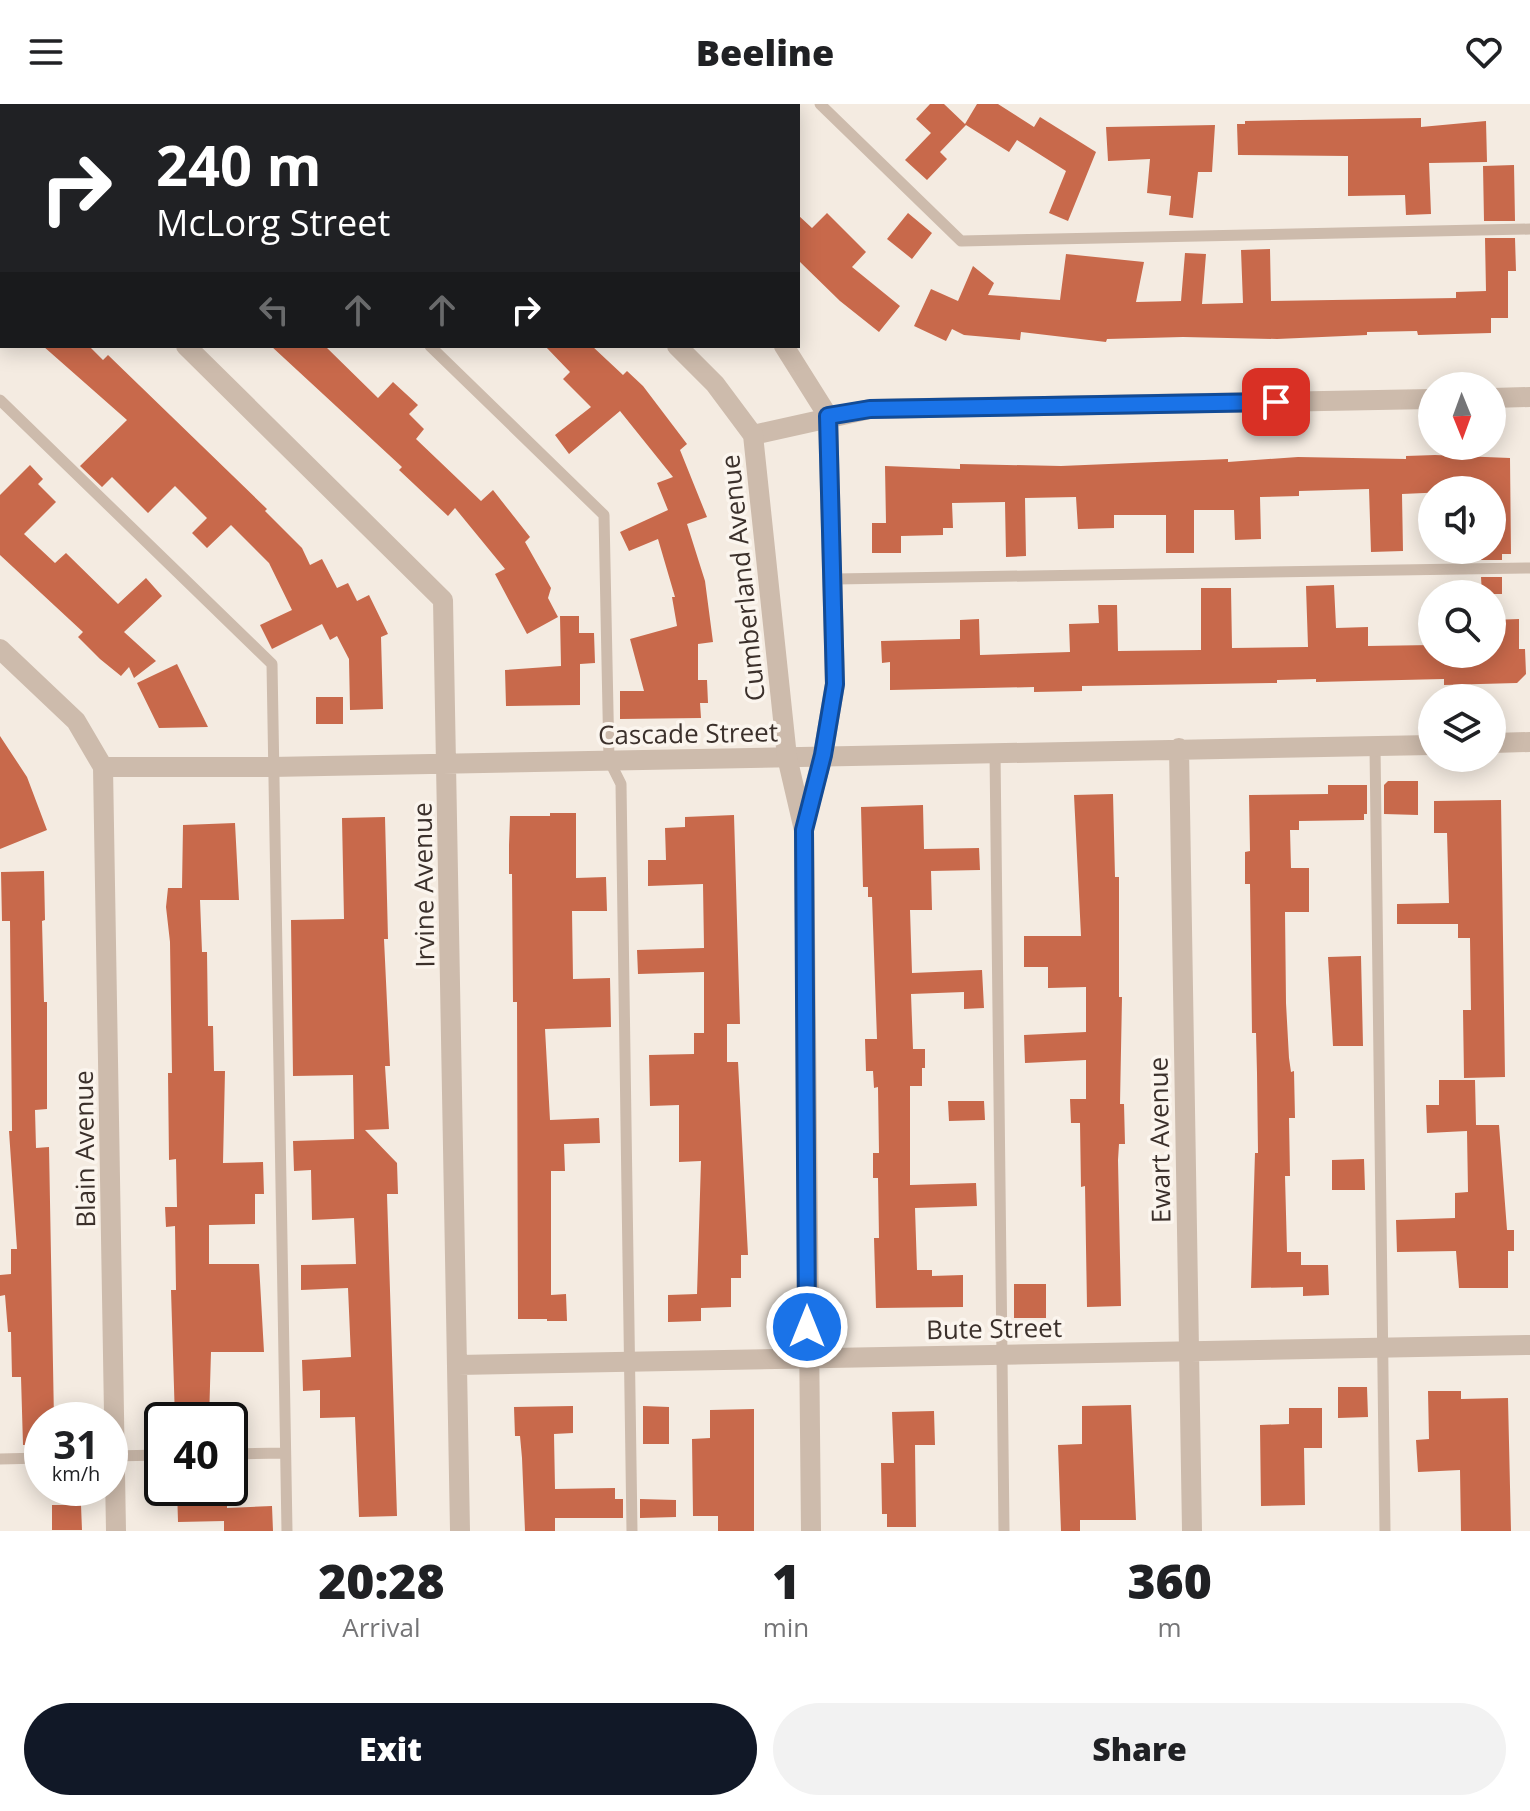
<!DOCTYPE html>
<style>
body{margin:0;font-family:"Open Sans",sans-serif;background:#f2f2f2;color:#202124;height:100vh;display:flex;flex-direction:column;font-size:30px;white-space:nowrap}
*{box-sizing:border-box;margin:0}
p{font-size:26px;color:#757577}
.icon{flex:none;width:44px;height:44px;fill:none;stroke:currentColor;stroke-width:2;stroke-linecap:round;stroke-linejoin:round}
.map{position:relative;height:1427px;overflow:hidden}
.sheet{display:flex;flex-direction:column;background:#fff;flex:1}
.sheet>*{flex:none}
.banner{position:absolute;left:0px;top:0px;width:800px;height:244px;box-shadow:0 4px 20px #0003;background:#202124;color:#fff;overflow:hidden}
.needle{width:52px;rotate:179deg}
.fabs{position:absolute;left:1418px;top:268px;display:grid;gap:16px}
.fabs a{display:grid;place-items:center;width:88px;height:88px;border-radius:50%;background:#fff;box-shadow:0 4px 20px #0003;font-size:40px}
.speed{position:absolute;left:24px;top:1298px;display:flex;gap:16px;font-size:40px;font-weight:700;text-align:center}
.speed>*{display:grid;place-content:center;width:104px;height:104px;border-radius:50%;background:#fff;box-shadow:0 4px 20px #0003;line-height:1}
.speed small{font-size:20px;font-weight:400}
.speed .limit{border:4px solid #111;border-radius:12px;background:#fff;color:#111}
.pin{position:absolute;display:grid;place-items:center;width:68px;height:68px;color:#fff;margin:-34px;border-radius:16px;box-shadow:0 4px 12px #0006}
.me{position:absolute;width:88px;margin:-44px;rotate:0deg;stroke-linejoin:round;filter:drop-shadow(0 0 6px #0008)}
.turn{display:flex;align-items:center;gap:28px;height:168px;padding:0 24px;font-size:36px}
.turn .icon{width:104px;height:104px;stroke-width:2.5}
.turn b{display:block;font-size:56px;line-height:68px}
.lanes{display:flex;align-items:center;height:76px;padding:0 24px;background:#0003;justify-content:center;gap:40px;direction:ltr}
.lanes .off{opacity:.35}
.eta{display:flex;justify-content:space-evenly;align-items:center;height:136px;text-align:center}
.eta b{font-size:48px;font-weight:800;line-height:56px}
.cta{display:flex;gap:16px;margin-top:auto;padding:16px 24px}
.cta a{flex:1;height:92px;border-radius:48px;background:#111827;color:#fff;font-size:32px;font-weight:800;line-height:92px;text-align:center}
.cta a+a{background:#f2f2f2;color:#202124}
header{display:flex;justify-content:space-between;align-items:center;height:104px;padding:0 24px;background:#fff;font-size:36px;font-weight:800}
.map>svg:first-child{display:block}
.building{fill:#c8694b}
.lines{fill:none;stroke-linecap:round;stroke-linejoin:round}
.service{stroke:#cdbbac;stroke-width:11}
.minor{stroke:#cdbbac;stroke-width:20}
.tertiary{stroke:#cdbbac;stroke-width:20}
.route-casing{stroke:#114b97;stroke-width:20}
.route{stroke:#1a73e8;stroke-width:14}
.labels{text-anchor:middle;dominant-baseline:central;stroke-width:7;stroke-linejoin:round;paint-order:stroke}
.street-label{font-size:26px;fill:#3b302b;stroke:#fbf5ee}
</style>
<header><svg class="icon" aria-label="menu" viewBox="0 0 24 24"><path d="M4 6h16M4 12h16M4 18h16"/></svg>Beeline<svg class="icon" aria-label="heart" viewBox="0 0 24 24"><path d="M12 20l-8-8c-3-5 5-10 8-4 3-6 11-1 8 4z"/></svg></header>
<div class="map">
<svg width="1530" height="1427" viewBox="0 0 1530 1427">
<rect width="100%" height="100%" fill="#f4ebe1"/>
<path class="building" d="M930 0H944L965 20 977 0H998L1034 23 1040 13 1096 48 1068 117 1049 109 1066 67 1017 36 1009 48 966 21 940 48 947 55 927 76 905 56 931 29 916 15Z
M1421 14V23L1486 17 1487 58 1429 59 1431 110 1406 111 1405 91 1348 92V52L1238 51 1237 20H1245V17Z
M1215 21 1212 68H1198L1193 114 1169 111 1171 92 1147 89 1150 55 1108 57 1106 23Z
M1514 61 1515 117H1484L1483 62Z
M827 109 866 148 852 163 900 202 879 228 840 197 798 156V111L812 124Z
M908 109 932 129 912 155 887 135Z
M1485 134H1515L1516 167H1508V214H1491V229L1418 231 1417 227 1367 228V231L1277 235 1183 233 1107 235 1106 238 1021 228 1020 236 964 231 952 225 946 237 914 222 931 185 958 197 973 162 994 179 988 191 1060 196 1066 150 1144 158 1136 198 1181 197 1185 149 1206 150 1202 200 1243 199 1241 146 1270 145 1271 197 1456 194V188L1486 187Z
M43 242H89L103 256 108 251 267 405 265 407 302 444 310 461 322 455 337 484 348 479 357 497 369 491 388 530 381 533 383 605 350 606 349 555 337 532 330 536 322 520 272 545 260 521 292 506 269 459 231 421 207 444 192 429 207 414 175 382 148 409 112 373 102 383 80 362 127 316Z
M271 242H325L378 294 393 278 418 301 409 310 424 325 416 335 481 397 493 386 530 433 525 438 551 484 548 494 558 513 527 530 495 470 505 465 455 404 448 412 399 366 402 363Z
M545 242H592L623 271 627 267 643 282 687 340 680 346 707 413 687 420 705 477 713 538 698 540V576H707L708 599H700L701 614 620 615V587H644L630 535 677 522 672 493H675L658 435 629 447 620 428 668 406 657 379 673 373 620 307 569 350 555 331 591 303 563 275 570 268Z
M1435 351 1510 354 1511 450H1502V456H1481L1480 446H1492V386L1402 390 1403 447 1371 448 1369 385 1299 387V392L1260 393 1261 435 1235 436 1234 406H1194V449H1166V411H1114V424L1078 425 1076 393 1025 394 1026 452 1006 453 1005 398 952 399 953 424H943V431L901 432V449H872V419H886L885 362 960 365V360L1061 362 1228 355V358L1298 353 1406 355V352Z
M30 361 43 375 38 380 56 398 24 430 55 459 66 449 118 500 146 474 162 492 124 528 156 557 134 574 129 563 121 572 100 555 78 533 83 528 0 451V391Z
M1481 473H1502V490H1482Z
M1334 481 1336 524 1368 523V542L1432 541V550H1492V516L1519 515V545H1525L1526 570 1517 579 1444 581V575L1316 578V575L1277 576V579L1082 582V587L1034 588V583L890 586V558L882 559 881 537 960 535V516L979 515 980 551 1070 548 1069 520 1099 519 1098 501H1117L1118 547 1201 546V484H1231L1232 544 1308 543 1306 482Z
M560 512H579V529H594L595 559 580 560V601L506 602 505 566 561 562Z
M177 560 208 623 159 624 137 579Z
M316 593H343V620H316Z
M0 632 27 673 47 726 0 745Z
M1388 677H1418V711L1384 710V681Z
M1328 681H1367V710H1364V716L1299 717V726H1290L1291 764H1309V808H1285L1286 899 1289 954 1291 968 1294 967 1295 1014H1289L1290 1072H1285L1287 1148H1301V1161H1328L1329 1191 1303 1192V1183L1251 1184 1255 1049H1258L1257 969 1256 929H1252L1250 780H1245V748L1250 747 1249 691 1328 690Z
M1113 690 1115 773H1119V893H1122L1120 1000H1124L1125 1040H1119L1118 1056 1121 1202 1087 1203 1085 1082 1081 1083 1080 1019H1071L1070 995H1086V956L1025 959 1024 931 1086 928V883L1048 884V863H1024V832H1081L1074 691Z
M1501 696 1505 973 1464 974 1463 906H1471L1470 834H1458V820H1397V800L1449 799 1447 729H1434V697Z
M923 701 924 745 979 744 980 766 931 767 932 806H910L912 869 982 866 984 904 964 905V888L911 890 913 945H925V964H922V982H910V1081L976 1079 977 1102 915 1104 917 1166H932V1172L963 1171V1203L876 1204 874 1134H879L878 1074H873V1049H879L878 983 874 984 873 967H866L865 935H877L872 793H868V783H863L861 703Z
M550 709H576V774L606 773 607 807H572L573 875 610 874 611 923 545 925 550 1016 599 1014 600 1039 564 1040 565 1067H551V1191L566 1190 567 1217H547V1215H518L517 898H513L512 770H509V741L510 712H550Z
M734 711 740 920H727V958H738L748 1151H741V1174H731V1203L701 1204V1217L668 1218V1191L697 1190 701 1057 679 1058V1001L650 1002 649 951 694 950V929H704V868L638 870 637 846 704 844 703 780 648 782V756H666L665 724 685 723V713Z
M385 713 388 835H384L390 962H385L389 1025 365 1026 397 1059 398 1090H387L397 1412 359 1413 355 1313 320 1314V1286L303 1287 302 1256 351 1253 348 1184 301 1186V1161L356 1160 354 1114 312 1116 311 1066 294 1067 293 1037 354 1035 353 971 293 972 291 816 344 815 342 714Z
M235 719 239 796H200L202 848H207L208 922H213L214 967H225L223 1059 263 1058 264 1090H255V1120L209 1121V1160H259L264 1248H211L209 1316H175L171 1186H176L175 1122 166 1123 165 1103H177L176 1055 169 1056 168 969H172L170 838 166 803 168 784H182L183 721Z
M44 767 45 816 42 817 44 898H47V1005L35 1006 36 1044 49 1043 54 1316H42V1341H23L21 1273H12L11 1228H8L5 1191 0 1192V1171L11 1170V1145H17L9 1027H12L10 817H2L1 768Z
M1361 852 1363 942H1333L1328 853Z
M1439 976H1475L1476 1021H1499L1507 1126H1514V1147H1508V1184H1459L1456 1147 1397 1148 1396 1116 1455 1114V1089L1468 1088 1467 1027 1427 1029 1426 1001H1439Z
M948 997H984L985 1016 949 1017Z
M1364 1055 1365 1086H1332V1056Z
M1014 1180H1046V1214H1014Z
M1338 1283H1367L1368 1313 1338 1314Z
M1428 1287H1461V1295L1508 1294 1511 1427H1461L1460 1366 1418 1368 1416 1336 1429 1335Z
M1131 1301 1136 1416H1080V1427H1061L1058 1341 1082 1340V1302Z
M573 1302V1329L554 1330 555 1385 615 1384V1395H623V1414H555V1427H525L522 1354 520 1332H515L514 1303Z
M643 1302 669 1303V1340H643Z
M1289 1304H1322V1344H1304L1305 1401 1261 1402 1260 1321 1289 1320Z
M754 1305V1427H718V1412H693L692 1335 710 1334V1306Z
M934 1307 935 1341H915L916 1423H887V1410H882L881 1359H894L892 1308Z
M177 1384H227V1404L272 1402 273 1427H224V1417L178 1418Z
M640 1395 676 1396V1413L640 1414Z
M52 1401H81L82 1426H52Z"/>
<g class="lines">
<path class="service" d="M228 0V2
M820 0 961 137 1530 125
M430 242 604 411 609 656 621 680 632 1427
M0 296 272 560 287 1427
M835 475 1530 464
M1375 643 1385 1427
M995 648 1004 1427
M230 1350 285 1349
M111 1352 162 1351
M0 1355 42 1354"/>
<path class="minor" d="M55 0V2
M186 242 443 496 460 1427
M1492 294 1530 293
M753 331 870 305 1432 295
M0 545 76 617 103 663 116 1427
M1492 639 1530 638
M1179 644 1192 1427
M103 663H271L1432 641
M458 1261 1530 1241"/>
<path class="tertiary" d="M429 0 431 2
M548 0 550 2
M677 242 715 280 753 331 787 653 804 726 811 1427
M784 242 828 312 835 580 823 651 804 723"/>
</g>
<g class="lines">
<defs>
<path id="route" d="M807 1223 804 726 823 651 835 580 828 312 870 305 1276 298"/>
</defs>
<use href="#route" class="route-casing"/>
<use href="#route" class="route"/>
</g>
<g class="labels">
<g class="street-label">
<text transform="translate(742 474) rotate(-96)">Cumberland Avenue</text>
<text transform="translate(688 629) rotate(-1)">Cascade Street</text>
<text transform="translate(423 781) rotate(-91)">Irvine Avenue</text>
<text transform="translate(1159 1036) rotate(-91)">Ewart Avenue</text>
<text transform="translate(84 1045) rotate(-91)">Blain Avenue</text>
<text transform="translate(994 1224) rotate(-1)">Bute Street</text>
</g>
</g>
</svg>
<div class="fabs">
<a><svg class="needle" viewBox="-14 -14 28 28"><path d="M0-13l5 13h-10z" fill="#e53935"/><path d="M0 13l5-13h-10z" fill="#757577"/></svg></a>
<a><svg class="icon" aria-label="sound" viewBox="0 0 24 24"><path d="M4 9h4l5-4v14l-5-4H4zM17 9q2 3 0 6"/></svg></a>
<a><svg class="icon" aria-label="search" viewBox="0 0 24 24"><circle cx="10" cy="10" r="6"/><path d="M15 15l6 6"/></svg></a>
<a><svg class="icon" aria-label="layers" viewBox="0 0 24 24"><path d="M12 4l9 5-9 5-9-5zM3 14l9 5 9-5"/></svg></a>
</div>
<div class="speed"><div>31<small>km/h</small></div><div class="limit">40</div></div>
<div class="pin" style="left:1276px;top:298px;background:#d93025"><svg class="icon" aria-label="arrive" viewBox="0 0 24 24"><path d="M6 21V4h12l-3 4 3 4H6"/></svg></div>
<svg class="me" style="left:807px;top:1223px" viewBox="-20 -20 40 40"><circle r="17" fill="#1a73e8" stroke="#fff" stroke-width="3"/><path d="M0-11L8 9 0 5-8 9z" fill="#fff"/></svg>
<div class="banner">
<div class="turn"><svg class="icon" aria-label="right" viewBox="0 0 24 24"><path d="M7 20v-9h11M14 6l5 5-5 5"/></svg><div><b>240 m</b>McLorg Street</div></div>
<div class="lanes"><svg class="icon off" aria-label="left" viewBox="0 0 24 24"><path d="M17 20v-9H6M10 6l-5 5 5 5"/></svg><svg class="icon off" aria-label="ahead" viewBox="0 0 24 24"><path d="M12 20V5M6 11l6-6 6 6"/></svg><svg class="icon off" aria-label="ahead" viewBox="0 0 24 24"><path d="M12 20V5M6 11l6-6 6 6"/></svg><svg class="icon" aria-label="right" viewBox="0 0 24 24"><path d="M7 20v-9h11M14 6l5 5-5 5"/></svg></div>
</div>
</div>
<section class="sheet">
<div class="eta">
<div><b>20:28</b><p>Arrival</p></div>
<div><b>1</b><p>min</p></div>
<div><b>360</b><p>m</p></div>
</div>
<div class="cta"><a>Exit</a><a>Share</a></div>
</section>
